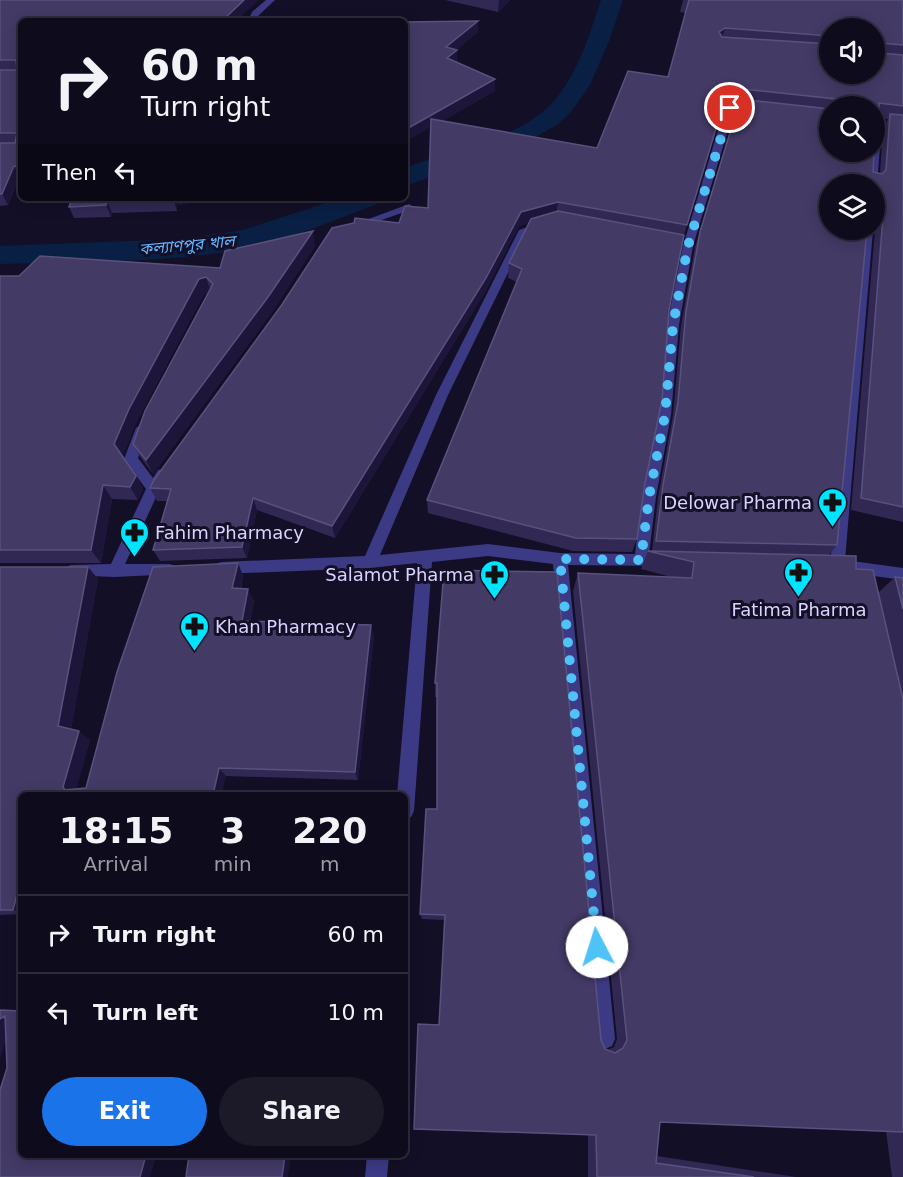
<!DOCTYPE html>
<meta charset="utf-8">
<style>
body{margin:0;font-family:"DejaVu Sans","Noto Sans Bengali",sans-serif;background:#1c1929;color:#f1f3f6;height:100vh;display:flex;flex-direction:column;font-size:22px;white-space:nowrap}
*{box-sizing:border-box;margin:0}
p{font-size:20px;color:#9b9ba3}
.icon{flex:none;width:33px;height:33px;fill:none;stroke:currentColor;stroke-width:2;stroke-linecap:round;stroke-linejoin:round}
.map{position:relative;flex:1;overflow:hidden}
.side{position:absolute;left:18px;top:792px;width:390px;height:366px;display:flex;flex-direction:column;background:#0e0b1c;border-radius:9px;box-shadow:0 3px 15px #0003,0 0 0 2px #2e2b3b}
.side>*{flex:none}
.top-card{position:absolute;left:18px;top:18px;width:390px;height:183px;border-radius:9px;box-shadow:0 3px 15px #0003,0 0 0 2px #2e2b3b;background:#0e0b1c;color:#f1f3f6;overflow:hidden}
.buttons{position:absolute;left:819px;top:18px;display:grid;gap:12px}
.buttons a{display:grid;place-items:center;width:66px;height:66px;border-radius:50%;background:#0e0b1c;box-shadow:0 3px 15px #0003,0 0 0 2px #2e2b3b;font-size:30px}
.pin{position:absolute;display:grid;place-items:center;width:51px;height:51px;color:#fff;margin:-26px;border:3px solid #fff;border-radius:50%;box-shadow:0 2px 6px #0007}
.me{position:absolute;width:66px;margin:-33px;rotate:355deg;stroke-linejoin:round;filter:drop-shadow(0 0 4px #0008)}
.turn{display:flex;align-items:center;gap:21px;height:126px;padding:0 24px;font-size:27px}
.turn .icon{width:78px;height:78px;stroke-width:2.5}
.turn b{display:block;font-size:42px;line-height:51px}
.then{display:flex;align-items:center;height:57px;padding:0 24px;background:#0003;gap:12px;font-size:22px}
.eta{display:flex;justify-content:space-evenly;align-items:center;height:102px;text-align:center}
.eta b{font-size:36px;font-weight:700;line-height:42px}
.button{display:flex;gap:12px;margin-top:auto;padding:12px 24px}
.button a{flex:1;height:69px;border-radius:36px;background:#1a73e8;color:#fff;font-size:24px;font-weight:700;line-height:69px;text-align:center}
.button a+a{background:#1c1929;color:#f1f3f6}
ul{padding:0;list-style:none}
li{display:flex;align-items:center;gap:18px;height:78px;padding:0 24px;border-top:2px solid #2e2b3b}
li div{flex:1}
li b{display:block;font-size:22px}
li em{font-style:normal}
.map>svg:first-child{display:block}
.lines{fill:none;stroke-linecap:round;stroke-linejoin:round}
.canal{fill:#0a1f44;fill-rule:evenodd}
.lane{fill:#3d3a85;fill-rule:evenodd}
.street{fill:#3d3a85;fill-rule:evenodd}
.wall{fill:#312854;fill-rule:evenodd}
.shaded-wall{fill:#1d163a}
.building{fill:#433a66;stroke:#5a527e;stroke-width:1.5;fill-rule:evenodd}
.route{stroke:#4fc3f7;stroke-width:10;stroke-dasharray:0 18}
.labels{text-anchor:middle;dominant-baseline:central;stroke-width:6;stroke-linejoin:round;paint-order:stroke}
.far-water-label{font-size:16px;font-style:italic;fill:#62b6ff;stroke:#130f26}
.poi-label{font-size:18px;fill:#d9d4ff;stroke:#130f26;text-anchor:end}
</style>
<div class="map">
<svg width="903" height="1177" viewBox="0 0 903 1177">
<rect width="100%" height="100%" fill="#130f26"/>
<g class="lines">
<path class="canal" d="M601 0H623L609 41 590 85 571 112 557 125 519 146 405 186V168C453 149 519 141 555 100 578 73 590 33 601 0Z
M341 198H381L377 204C335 220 291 239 247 248 167 264 82 261 0 264V246L180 239 243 230Z"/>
<path class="lane" d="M266 0H275L259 15 256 21H248L252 12Z"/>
<path class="street" d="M730 104 760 111 755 114 734 110 693 246 679 325 671 415 656 497 649 554 669 556 671 560 669 564 664 566 568 565 615 1039 612 1046 605 1049 598 1046 595 1039 553 564 488 556 432 562 414 811 411 817 405 820V795H397L417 563 370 568 221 574 216 572 214 568 216 564 221 562 365 556 436 395 519 230 545 221 549 222V226L528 232 448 395 380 555 488 544 560 553 635 554 642 497 659 415 667 325 683 246 725 107Z
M877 120 882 123 877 184 874 186 867 184 870 152H874V121Z
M409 204 414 207 413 209 356 229 347 227Z
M863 230H873L845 560 903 568V580L837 571 832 569 830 565Z
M143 423 150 428 138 458 153 478 158 470 163 469 170 474 159 491 125 564H170L175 566 177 570 175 574 115 577 66 575 64 571 66 567 71 565 111 564 146 489 124 459 136 428Z
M367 1155H389L387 1177H365Z"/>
</g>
<path class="wall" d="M0 0H258L236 21H21V177H20L8 205 0 206Z
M445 0H510L498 12Z
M683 0H903V522L851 510 875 230 874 184H830L837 545 829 555 856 569 878 593 895 577 903 578V1177H892L886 1131 660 1122 657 1156 796 1177H588V1135L439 1025 444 920 422 919 420 914 437 809V697H435V683L444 570 601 1040 605 1049 608 1050 614 1047 617 1039 573 591 578 573 671 577 641 569 648 551H652L658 497 673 415 681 325 695 247 739 103 730 102 723 106 684 235 669 310 637 539 632 552 573 551 428 513 427 500 517 282 508 278 509 263 529 223 519 226 485 292 335 538 257 510 247 558 160 561 153 550 167 501H157L150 488 399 223 428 208 431 127 405 22 478 21V32L456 50V62L495 91 442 121 597 148 668 77 685 13 680 12ZM830 28 874 74H830ZM830 106H874V144L879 136V118L888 119 883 128 880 173 873 172 830 152Z
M72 198H225L177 205V211L112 213 111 217 74 218 69 207Z
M315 246 272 312 153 474 141 458 133 444 208 293 204 294 136 423 122 457 136 476 143 489 138 500 112 499 101 563H0V276H19L220 268Z
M238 563 243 576 241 589 254 601 250 621 374 636 358 780 226 776 21 795V914L0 915V567H88L98 579 71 729 90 740 76 789 86 788Z"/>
<path class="shaded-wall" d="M244 0H258L236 21H222Z
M499 0H510L498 12Z
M478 21V32L447 58 457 50V62L447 69 446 47Z
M725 28 721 42 719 32Z
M495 79V91L405 142V130Z
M734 88 730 102 723 106 682 239 727 92Z
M14 166 20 177 8 205 2 194Z
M173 198H225L177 205V211Z
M107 201 112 213 111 217 106 205Z
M558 202 556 216 519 226 485 292 335 538 332 526 521 212Z
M880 214 874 225V215Z
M313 231 315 246 272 312 153 474 146 460Z
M206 277 211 292 204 294 136 423 122 458 114 444 129 409 199 279Z
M136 476 143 489 138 500 130 487Z
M103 485 112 499 101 563 91 550Z
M253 498 257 510 247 558 242 547Z
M238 563 243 576 238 600 232 588Z
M88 567 98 579 70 735 58 726Z
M248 589 254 601 247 632 242 621Z
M371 625 374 636 358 780 355 772Z
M79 731 90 740 75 794 65 790 63 787Z
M219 768 226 776 222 795H213Z
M18 891 21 893V912L13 910Z
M5 1016 12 1021 0 1059V1019Z
M146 1155H157L150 1177H140Z
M285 1155H291L288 1177H282Z"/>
<path class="building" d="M0 0H244L222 21H21V166H14L2 194H0V143H15L17 133H0V70H17L16 60H0Z
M689 0H903V45L880 43 878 45 880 53 903 55V106L879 103V136L874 138V106H838L836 99 734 88 727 92 687 225 558 202 521 212 486 278 332 526 253 498 242 547 153 550 171 489 150 488 154 480 281 306 332 228 354 223 355 218 399 223 405 206 428 208 431 119 597 148 628 71 668 77ZM725 28 830 36V28H874V74H830V44L722 37 719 32Z
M478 21 446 47 457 50 447 58 495 79 405 130V22Z
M740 99 830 109V152H874L873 172 882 174 886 170 890 114 903 115V507L861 498 883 216 880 214 874 215V184H830V230H867L837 545 656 541 663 485 678 402 686 311 700 232Z
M72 198H173V199L107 201 106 205 69 207Z
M558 211 684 235 669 310 662 400 645 483 637 539 576 538 427 500 522 269 509 263 531 219Z
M313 231 268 297 146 460 133 444 145 411 213 284 206 277 199 279 129 409 114 444 136 476 130 487 103 485 91 550H0V276H19L40 256 220 268 225 251Z
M648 551 856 556V569L873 570 903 699V1132L660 1122 656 1163 754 1177H597L596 1135 414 1129 418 1024 439 1025 445 915 420 914 426 809H437V683H435L444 570 557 572 601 1040 605 1049 615 1053 623 1048 627 1040 578 573 692 578 694 562Z
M238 563 232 588 248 589 242 621 371 625 355 772 219 768 213 795H21V892L18 891 13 910H0V567H88L58 726 79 731 63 787 65 790 86 788 117 672 153 567Z
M895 577 903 578V609Z
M0 1010 21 1011V1155H146L140 1177H0V1090L7 1068 5 1016 0 1019Z
M189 1155H285L282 1177H186Z"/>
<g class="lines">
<path class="route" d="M597 947 560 559 641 560 649 497 665 415 673 325 688 246 730 108"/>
</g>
<defs>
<symbol id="pharmacy-pin" viewBox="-11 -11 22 30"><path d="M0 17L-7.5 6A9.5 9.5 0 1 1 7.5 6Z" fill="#00e5ff" stroke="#130f26"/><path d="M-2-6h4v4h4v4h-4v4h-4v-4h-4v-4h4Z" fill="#111"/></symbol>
</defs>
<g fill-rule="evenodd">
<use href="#pharmacy-pin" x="816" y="486" width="33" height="45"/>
<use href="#pharmacy-pin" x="118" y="516" width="33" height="45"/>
<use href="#pharmacy-pin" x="782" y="556" width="33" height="45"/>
<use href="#pharmacy-pin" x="478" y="558" width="33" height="45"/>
<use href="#pharmacy-pin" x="178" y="610" width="33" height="45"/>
</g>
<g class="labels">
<g class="far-water-label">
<text transform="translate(187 245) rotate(-5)">কল্যাণপুর খাল</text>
</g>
<g class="poi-label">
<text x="812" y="502">Delowar Pharma</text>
<text x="155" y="532" text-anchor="start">Fahim Pharmacy</text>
<text x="474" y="574">Salamot Pharma</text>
<text x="799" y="609" text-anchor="middle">Fatima Pharma</text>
<text x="215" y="626" text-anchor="start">Khan Pharmacy</text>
</g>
</g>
</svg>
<div class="buttons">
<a><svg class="icon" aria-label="sound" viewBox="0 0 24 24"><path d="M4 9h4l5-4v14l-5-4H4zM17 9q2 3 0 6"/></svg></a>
<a><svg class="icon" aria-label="search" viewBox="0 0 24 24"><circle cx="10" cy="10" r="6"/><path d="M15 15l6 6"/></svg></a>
<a><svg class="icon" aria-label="layers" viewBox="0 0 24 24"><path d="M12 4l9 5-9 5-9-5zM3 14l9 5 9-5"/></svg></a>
</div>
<div class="pin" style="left:730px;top:108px;background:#d93025"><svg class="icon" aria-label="arrive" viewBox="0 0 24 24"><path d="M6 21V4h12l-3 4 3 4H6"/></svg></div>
<svg class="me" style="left:597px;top:947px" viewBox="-20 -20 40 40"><circle r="19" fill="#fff"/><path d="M0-13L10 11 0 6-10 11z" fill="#4fc3f7"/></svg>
<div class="top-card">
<div class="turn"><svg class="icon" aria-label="right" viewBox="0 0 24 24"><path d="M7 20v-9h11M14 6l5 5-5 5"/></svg><div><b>60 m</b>Turn right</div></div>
<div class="then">Then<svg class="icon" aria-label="left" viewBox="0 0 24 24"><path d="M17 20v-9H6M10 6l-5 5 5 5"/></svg></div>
</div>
<section class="side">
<div class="eta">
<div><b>18:15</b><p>Arrival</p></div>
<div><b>3</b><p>min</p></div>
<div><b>220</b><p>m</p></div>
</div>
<ul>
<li><svg class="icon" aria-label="right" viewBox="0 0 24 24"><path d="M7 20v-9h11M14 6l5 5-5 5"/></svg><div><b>Turn right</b></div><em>60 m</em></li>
<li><svg class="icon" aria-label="left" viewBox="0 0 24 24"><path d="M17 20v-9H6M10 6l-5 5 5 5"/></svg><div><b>Turn left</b></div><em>10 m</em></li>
</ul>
<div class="button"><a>Exit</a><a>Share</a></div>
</section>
</div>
